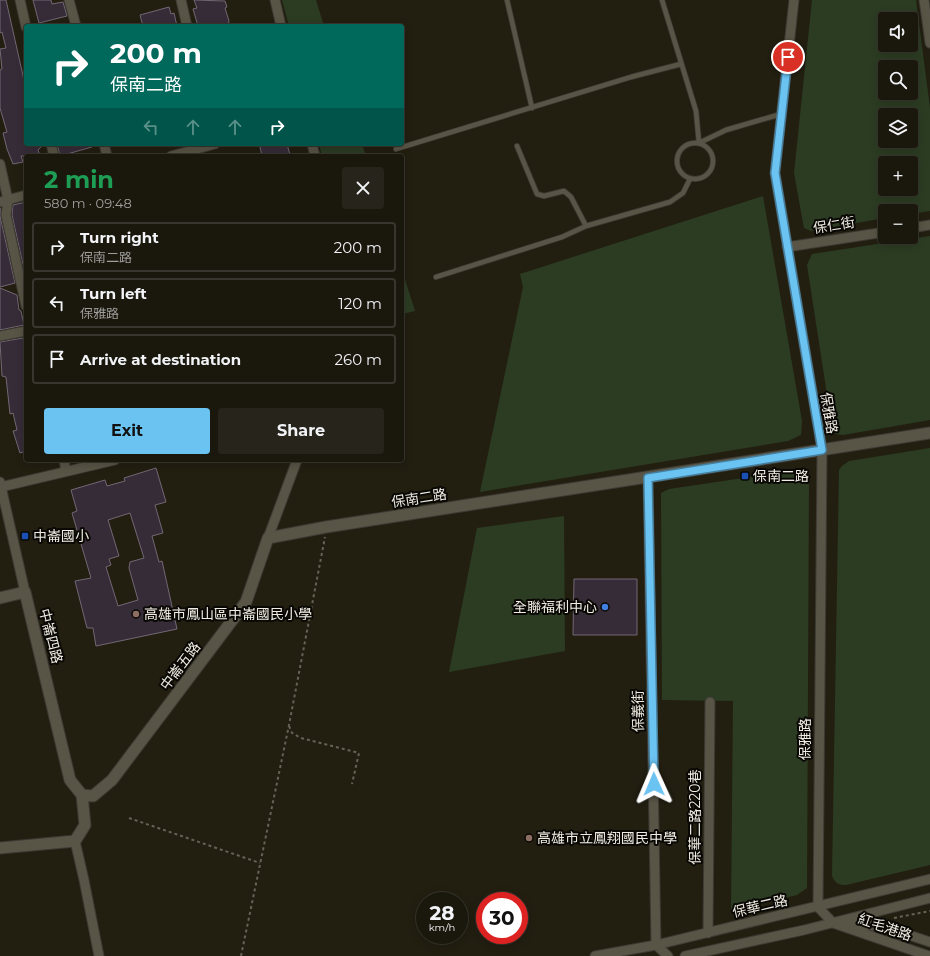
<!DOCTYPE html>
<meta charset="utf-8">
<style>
body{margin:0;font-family:Montserrat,"Noto Sans TC",sans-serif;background:#27241b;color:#f1f3f6;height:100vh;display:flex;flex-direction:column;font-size:15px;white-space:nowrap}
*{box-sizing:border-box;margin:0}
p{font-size:13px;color:#9f9f9d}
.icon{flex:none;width:22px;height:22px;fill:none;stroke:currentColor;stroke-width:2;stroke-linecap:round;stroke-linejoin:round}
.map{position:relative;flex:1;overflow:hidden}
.drawer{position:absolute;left:24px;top:154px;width:380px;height:308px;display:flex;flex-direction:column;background:#1a170d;border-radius:4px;box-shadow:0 2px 10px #0003,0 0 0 1px #38362e}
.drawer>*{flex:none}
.hud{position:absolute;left:24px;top:24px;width:380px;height:122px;border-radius:4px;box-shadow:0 2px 10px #0003,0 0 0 1px #38362e;background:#00695c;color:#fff;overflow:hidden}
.tools{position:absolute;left:878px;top:12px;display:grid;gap:8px}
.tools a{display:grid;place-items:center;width:40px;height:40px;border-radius:4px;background:#1a170d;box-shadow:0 2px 10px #0003,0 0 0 1px #38362e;font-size:20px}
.speed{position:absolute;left:416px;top:892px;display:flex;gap:8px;font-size:20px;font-weight:700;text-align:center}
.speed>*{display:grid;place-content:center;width:52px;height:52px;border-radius:50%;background:#1a170d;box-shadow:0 2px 10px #0003,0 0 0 1px #38362e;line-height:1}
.speed small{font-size:10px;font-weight:400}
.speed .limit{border:6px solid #d22;background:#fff;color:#111}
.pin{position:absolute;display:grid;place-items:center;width:34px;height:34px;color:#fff;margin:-17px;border:2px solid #fff;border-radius:50%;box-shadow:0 1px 4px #0007}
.me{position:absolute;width:44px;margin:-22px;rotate:359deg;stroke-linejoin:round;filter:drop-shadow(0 0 3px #0008)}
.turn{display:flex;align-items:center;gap:14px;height:84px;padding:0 20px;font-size:18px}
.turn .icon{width:52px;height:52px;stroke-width:2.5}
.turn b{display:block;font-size:28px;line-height:34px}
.lanes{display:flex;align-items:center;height:38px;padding:0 20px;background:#0003;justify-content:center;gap:20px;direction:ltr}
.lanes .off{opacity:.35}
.round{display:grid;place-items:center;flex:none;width:42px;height:42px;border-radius:4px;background:#27241b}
.headline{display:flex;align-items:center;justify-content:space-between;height:68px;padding:0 20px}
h1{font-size:24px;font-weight:700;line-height:30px;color:#1e9e55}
.action{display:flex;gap:8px;margin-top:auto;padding:8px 20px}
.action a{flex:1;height:46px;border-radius:4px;background:#6bc3f2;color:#111;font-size:16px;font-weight:700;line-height:46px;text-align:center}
.action a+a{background:#27241b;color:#f1f3f6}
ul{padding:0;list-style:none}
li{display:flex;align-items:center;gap:12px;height:50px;margin:0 8px 6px;padding:0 12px;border:2px solid #38362e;border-radius:4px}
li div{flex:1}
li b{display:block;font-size:15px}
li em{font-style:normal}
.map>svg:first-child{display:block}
.green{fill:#2c3c23;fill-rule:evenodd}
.building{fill:#362c38;stroke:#726774;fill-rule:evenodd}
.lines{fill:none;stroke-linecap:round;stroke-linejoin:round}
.service-casing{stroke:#3d3a33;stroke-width:6}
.minor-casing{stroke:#3d3a33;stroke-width:11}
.tertiary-casing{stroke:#3d3a33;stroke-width:13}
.path{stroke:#656256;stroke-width:2;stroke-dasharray:3 3;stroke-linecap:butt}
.service{stroke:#585446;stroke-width:4.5}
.minor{stroke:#585446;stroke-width:9}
.tertiary{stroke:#585446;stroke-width:11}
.route-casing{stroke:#467f9d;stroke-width:10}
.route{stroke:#6bc3f2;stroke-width:7}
.transit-dot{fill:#1a4fb4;stroke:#0a0804;stroke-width:1.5}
.shop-dot{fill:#3f7fe0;stroke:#0a0804;stroke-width:1.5}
.education-dot{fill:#8d6e63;stroke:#0a0804;stroke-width:1.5}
.labels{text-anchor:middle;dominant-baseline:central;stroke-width:4;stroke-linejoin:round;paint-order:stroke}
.street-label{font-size:14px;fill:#eeece3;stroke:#0a0804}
.poi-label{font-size:14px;fill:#eeece3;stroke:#0a0804;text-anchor:start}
</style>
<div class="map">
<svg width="930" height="956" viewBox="0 0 930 956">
<rect width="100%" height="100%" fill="#221f11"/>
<path class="green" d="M282 0H316L324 26H289Z
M812 0H916L930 108V211L911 214V211H885V218L811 231 804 228 794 173ZM885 19H911V45H885ZM885 67H911V93H885ZM885 115H911V141H885ZM885 163H911V189H885Z
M319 144H362L366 156H322Z
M763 196 802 421 801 435 788 441 480 492 523 287 520 274Z
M930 236V420L843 435 836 434 832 427 807 265 812 254Z
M402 270 415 311 402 314Z
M930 448V865L846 885C838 885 835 883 832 876L839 470 842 466 849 461Z
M798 470 809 475 807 888 797 895 731 911 733 701 662 700 661 493 669 489Z
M564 516 565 651 449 672 477 528Z"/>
<path class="building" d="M0 0H6L26 89V144H44L38 150 40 156H21L23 162 13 164 7 149 3 133 7 132 0 108V70L2 69 0 49 6 48 2 32 0 33Z
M33 0H51L52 4 63 2 67 16 39 23Z
M194 0 225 1 227 7 225 8 229 21 228 26H198L193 9 197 8Z
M169 7 171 14 174 13 177 26H143L140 15Z
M57 144H91L92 147 60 156Z
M272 144H287L290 155 262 156 260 147Z
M26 202V278L12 215 13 205Z
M0 208V216L15 283 0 287Z
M0 288 17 295 19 310 21 311 24 325 0 330Z
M23 338 26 350V451L20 453 13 431 17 430 13 413 10 414 6 377 2 376 0 342Z
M156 468 166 502 155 505 163 533 152 536 159 562 162 561 177 629 96 646 93 628H87L75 581 91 578 72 513 77 511 71 490 105 480 107 486 125 481 124 478ZM130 513 144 558 130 562 129 568 138 600 118 606 106 567 111 565 109 559 119 556 108 520Z
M574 579H637V635H573Z"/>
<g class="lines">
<defs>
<path id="service" d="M507 0 532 108
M662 0 696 111 699 143
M677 161a18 18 0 1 1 36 0a18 18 0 1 1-36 0Z
M699 143 726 130 781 114
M517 146 537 194 544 196 564 191 571 197 586 226
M396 149 631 77 681 64
M436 277 562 237 586 226 670 202 683 193 690 179"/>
<path id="minor" d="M20 0 26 27
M69 0 76 26
M181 0 187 26
M275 0 281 26
M794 0 775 173 822 450 818 907 833 923 929 956
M924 0 930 43
M51 144 54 156
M104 144 107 156
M312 144 315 156
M171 156 215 144
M0 164 8 200 6 215 26 306
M0 202 26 195
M911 228 930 225
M787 247 885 232
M0 336 26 331
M64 460 66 471
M648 477 656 945 668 956
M0 482 25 592
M1 487 115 460
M268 538 297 460
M75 841 84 880 99 956
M845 923 885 927 930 942
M708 933 710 702
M595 956 656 945 930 879
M685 956 804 930 930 898"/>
<path id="tertiary" d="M0 598 25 592 70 780 82 795
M82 795 93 796 112 780 246 602 268 538 326 527 930 433
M0 848 75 841 85 825 82 795"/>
</defs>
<use href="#service" class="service-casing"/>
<use href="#minor" class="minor-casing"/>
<use href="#tertiary" class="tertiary-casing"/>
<path class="path" d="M289 726 292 733 301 738 359 753 352 784
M129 818 260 863
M894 918 930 911
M241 956 289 725 325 537"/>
<use href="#service" class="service"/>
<use href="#minor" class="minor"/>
<use href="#tertiary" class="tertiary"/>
</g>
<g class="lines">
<defs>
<path id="route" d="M654 784 648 478 822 450 775 173 788 57"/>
</defs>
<use href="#route" class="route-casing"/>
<use href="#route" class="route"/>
</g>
<g class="transit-dot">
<rect x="741" y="472" width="8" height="8" rx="2"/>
<rect x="21" y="532" width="8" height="8" rx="2"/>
</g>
<circle class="shop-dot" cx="605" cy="607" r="4"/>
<g class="education-dot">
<circle cx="136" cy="614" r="4"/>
<circle cx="529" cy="838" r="4"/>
</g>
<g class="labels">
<g class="street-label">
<text transform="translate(834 225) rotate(-9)">保仁街</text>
<text transform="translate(829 413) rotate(80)">保雅路</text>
<text transform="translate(419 498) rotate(-9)">保南二路</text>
<text transform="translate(51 636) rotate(76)">中崙四路</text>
<text transform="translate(180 666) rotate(-53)">中崙五路</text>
<text transform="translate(638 711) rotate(-91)">保義街</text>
<text transform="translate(805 739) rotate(-90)">保雅路</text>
<text transform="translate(695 817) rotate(-90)">保華二路220巷</text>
<text transform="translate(760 906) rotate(-13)">保華二路</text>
<text transform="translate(885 927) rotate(19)">紅毛港路</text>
</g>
<g class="poi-label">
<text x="753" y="476">保南二路</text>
<text x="33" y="536">中崙國小</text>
<text x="597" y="607" text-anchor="end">全聯福利中心</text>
<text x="144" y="614">高雄市鳳山區中崙國民小學</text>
<text x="537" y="838">高雄市立鳳翔國民中學</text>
</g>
</g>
</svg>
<div class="tools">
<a><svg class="icon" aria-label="sound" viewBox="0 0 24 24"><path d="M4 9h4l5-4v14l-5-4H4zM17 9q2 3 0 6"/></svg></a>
<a><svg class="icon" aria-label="search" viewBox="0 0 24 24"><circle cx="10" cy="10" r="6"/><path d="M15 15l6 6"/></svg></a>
<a><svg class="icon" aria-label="layers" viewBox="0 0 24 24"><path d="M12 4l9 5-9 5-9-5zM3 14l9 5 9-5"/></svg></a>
<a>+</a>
<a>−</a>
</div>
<div class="speed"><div>28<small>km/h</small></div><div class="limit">30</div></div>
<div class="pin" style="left:788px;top:57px;background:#d93025"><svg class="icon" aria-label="arrive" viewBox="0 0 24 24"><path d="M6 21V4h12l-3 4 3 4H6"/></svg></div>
<svg class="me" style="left:654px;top:784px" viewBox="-20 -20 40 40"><path d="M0-17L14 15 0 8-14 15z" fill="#6bc3f2" stroke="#fff" stroke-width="4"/></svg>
<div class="hud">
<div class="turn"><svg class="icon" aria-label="right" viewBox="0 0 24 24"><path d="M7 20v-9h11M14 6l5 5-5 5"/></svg><div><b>200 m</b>保南二路</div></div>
<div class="lanes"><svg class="icon off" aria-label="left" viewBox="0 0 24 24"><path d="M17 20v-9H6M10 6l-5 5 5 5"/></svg><svg class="icon off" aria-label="ahead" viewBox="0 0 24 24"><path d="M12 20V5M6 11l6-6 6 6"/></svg><svg class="icon off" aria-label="ahead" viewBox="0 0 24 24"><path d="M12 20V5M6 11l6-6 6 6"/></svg><svg class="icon" aria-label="right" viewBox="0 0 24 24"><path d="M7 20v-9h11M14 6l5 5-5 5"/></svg></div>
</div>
<section class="drawer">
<div class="headline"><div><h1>2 min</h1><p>580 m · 09:48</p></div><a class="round"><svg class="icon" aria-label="close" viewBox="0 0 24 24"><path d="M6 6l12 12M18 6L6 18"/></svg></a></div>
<ul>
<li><svg class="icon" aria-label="right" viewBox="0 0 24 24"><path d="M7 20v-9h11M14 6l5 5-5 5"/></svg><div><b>Turn right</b><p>保南二路</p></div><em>200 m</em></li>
<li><svg class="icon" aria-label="left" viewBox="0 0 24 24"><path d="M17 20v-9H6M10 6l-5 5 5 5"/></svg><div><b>Turn left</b><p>保雅路</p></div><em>120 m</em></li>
<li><svg class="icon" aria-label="arrive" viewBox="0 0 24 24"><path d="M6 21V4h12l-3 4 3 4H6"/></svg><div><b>Arrive at destination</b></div><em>260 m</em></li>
</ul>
<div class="action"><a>Exit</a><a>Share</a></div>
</section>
</div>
